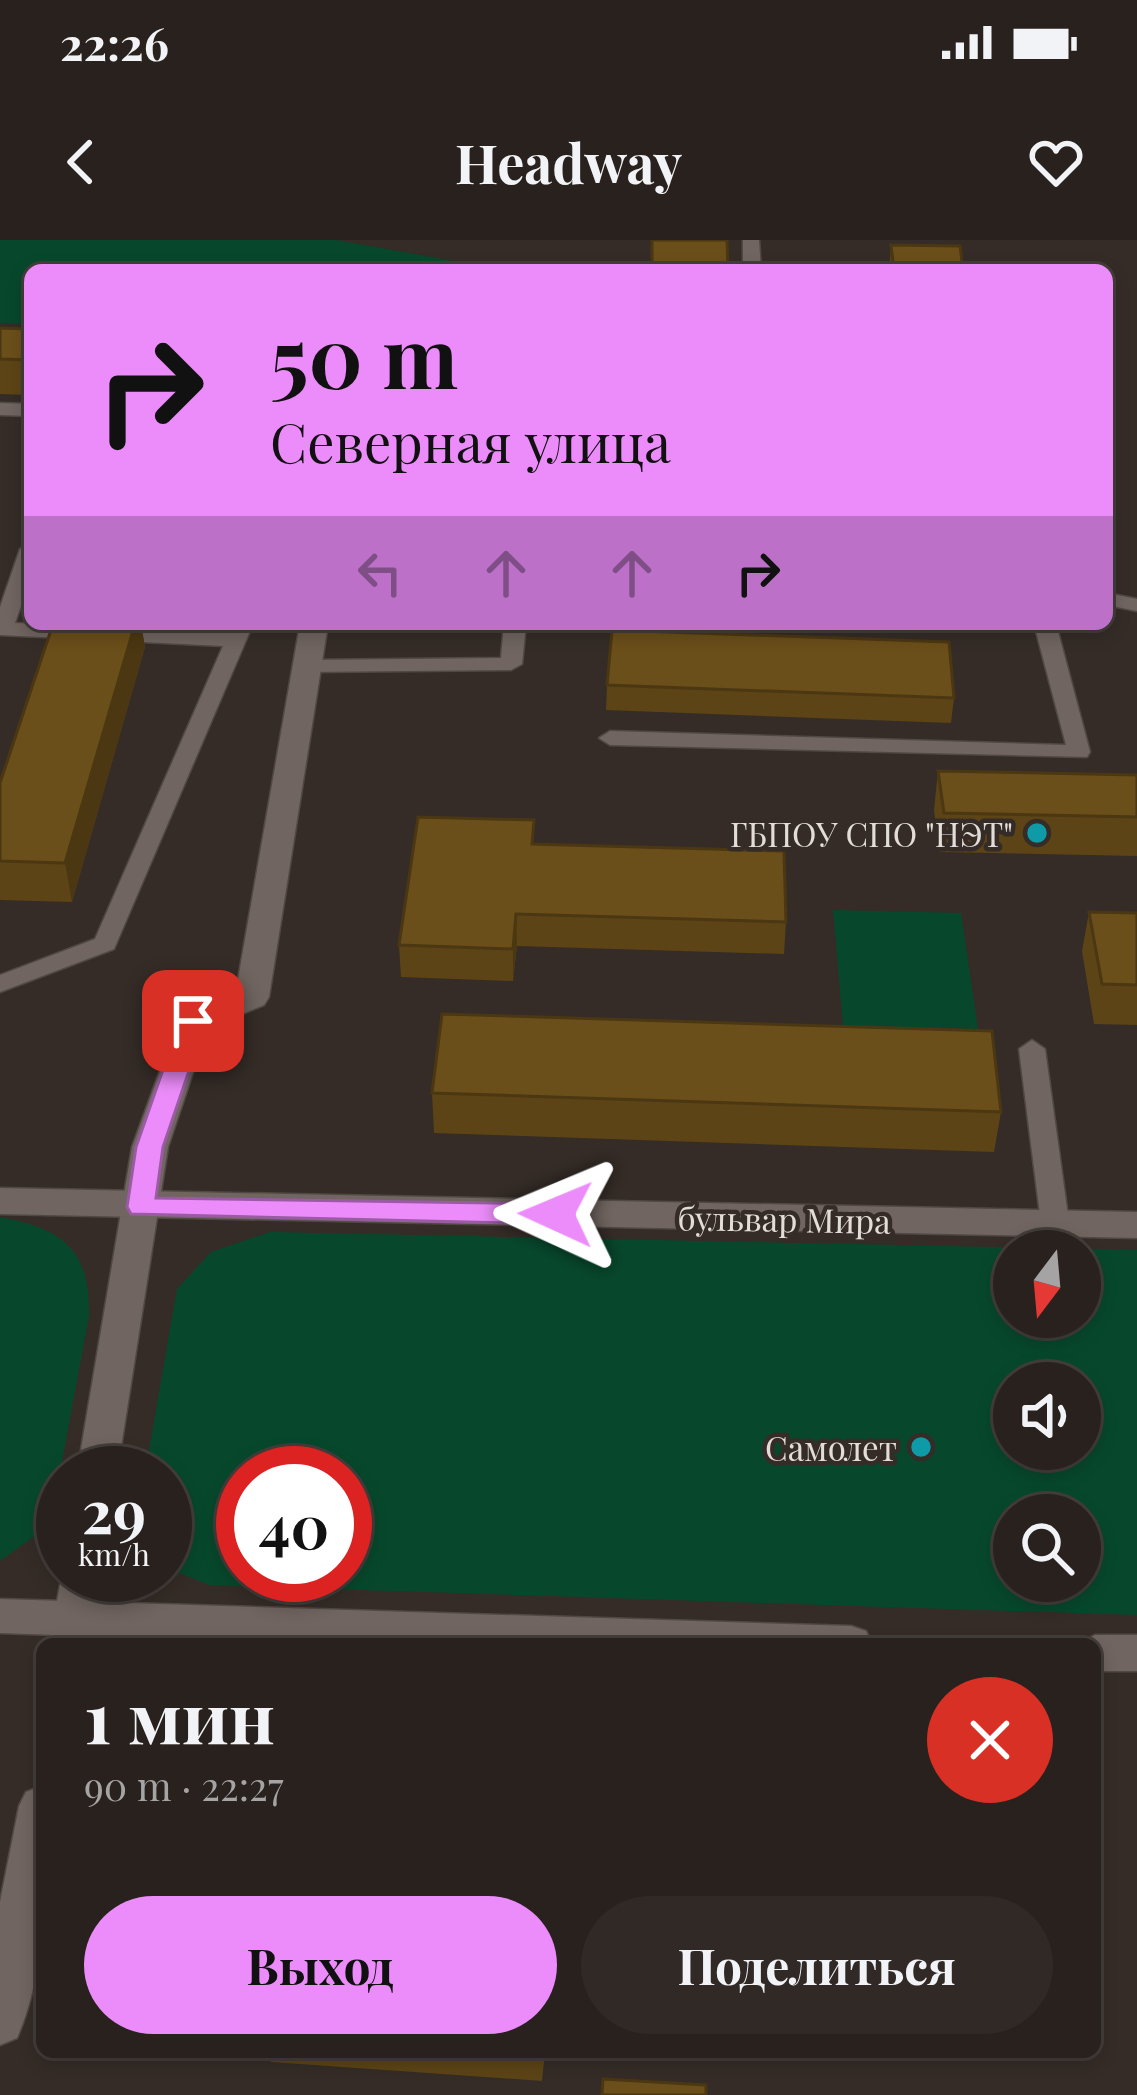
<!DOCTYPE html>
<html lang="ru">
<meta charset="utf-8">
<style>
body{margin:0;font-family:"Playfair Display",serif;background:#302926;color:#f1f3f6;height:100vh;display:flex;flex-direction:column;font-size:45px;white-space:nowrap}
*{box-sizing:border-box;margin:0}
p{font-size:39px;color:#a5a3a4}
.icon{flex:none;width:66px;height:66px;fill:none;stroke:currentColor;stroke-width:2;stroke-linecap:round;stroke-linejoin:round}
.map{position:relative;flex:1;overflow:hidden}
.sheet{position:absolute;left:36px;top:1398px;width:1065px;height:420px;display:flex;flex-direction:column;background:#28211d;border-radius:18px;box-shadow:0 6px 18px #0003,0 0 0 3px #443e3b}
.sheet>*{flex:none}
.banner{position:absolute;left:24px;top:24px;width:1089px;height:366px;border-radius:18px;box-shadow:0 6px 18px #0003,0 0 0 3px #443e3b;background:#ec8cfa;color:#111;overflow:hidden}
.needle{width:78px;rotate:196deg}
.fabs{position:absolute;left:993px;top:990px;display:grid;gap:24px}
.fabs a{display:grid;place-items:center;width:108px;height:108px;border-radius:50%;background:#28211d;box-shadow:0 6px 18px #0003,0 0 0 3px #443e3b;font-size:60px}
.speed{position:absolute;left:36px;top:1206px;display:flex;gap:24px;font-size:60px;font-weight:700;text-align:center}
.speed>*{display:grid;place-content:center;width:156px;height:156px;border-radius:50%;background:#28211d;box-shadow:0 6px 18px #0003,0 0 0 3px #443e3b;line-height:1}
.speed small{font-size:30px;font-weight:400}
.speed .limit{border:18px solid #d22;background:#fff;color:#111}
.pin{position:absolute;display:grid;place-items:center;width:102px;height:102px;color:#fff;margin:-51px;border-radius:24px;box-shadow:0 6px 18px #0006}
.me{position:absolute;width:132px;margin:-66px;rotate:271deg;stroke-linejoin:round;filter:drop-shadow(0 0 9px #0008)}
.turn{display:flex;align-items:center;gap:42px;height:252px;padding:0 48px;font-size:54px}
.turn .icon{width:156px;height:156px;stroke-width:2.5}
.turn b{display:block;font-size:84px;line-height:102px}
.lanes{display:flex;align-items:center;height:114px;padding:0 48px;background:#0003;justify-content:center;gap:60px;direction:ltr}
.lanes .off{opacity:.35}
.round{display:grid;place-items:center;flex:none;width:126px;height:126px;border-radius:63px;background:#302926}
.summary{display:flex;align-items:center;justify-content:space-between;height:204px;padding:0 48px}
h1{font-size:72px;font-weight:700;line-height:90px}
.action{display:flex;gap:24px;margin-top:auto;padding:24px 48px}
.action a{flex:1;height:138px;border-radius:72px;background:#ec8cfa;color:#111;font-size:48px;font-weight:700;line-height:138px;text-align:center}
.action a+a{background:#302926;color:#f1f3f6}
.status{display:flex;justify-content:space-between;align-items:center;height:84px;padding:0 60px;background:#28211d;direction:ltr}
.status svg{height:33px;fill:currentColor}
header{display:flex;justify-content:space-between;align-items:center;height:156px;padding:0 48px;background:#28211d;font-size:54px;font-weight:700}
.map>svg:first-child{display:block}
.green{fill:#07482c;fill-rule:evenodd}
.lines{fill:none;stroke-linecap:round;stroke-linejoin:round}
.lane-casing{stroke:#504844;stroke-width:3}
.street-casing{stroke:#504844;stroke-width:3}
.secondary-casing{stroke:#504844;stroke-width:3}
.lane{fill:#706560;fill-rule:evenodd}
.street{fill:#706560;fill-rule:evenodd}
.secondary{fill:#706560;fill-rule:evenodd}
.wall{fill:#5c4416}
.shaded-wall{fill:#4b3712}
.building{fill:#6b4f1a;stroke:#4b3712;stroke-width:3}
.route{fill:#ec8cfa;stroke:#995ba2;stroke-width:3}
.culture-dot{fill:#0f9aa8;stroke:#352c27;stroke-width:4.5}
.labels{text-anchor:middle;dominant-baseline:central;stroke-width:9;stroke-linejoin:round;paint-order:stroke}
.poi-label{font-size:33px;fill:#e3ddd9;stroke:#352c27;text-anchor:end}
.street-label{font-size:33px;fill:#e3ddd9;stroke:#352c27}
</style>
<div class="status"><b>22:26</b><svg viewBox="0 0 49 12"><path d="M0 12V9h3v3zM5 12V6h3v6zM10 12V3h3v9zM15 12V0h3v12zM26 1h20v11H26zM47 4h2v5h-2z"/></svg></div>
<header><svg class="icon" aria-label="back" viewBox="0 0 24 24"><path d="M15 5l-7 7 7 7"/></svg>Headway<svg class="icon" aria-label="heart" viewBox="0 0 24 24"><path d="M12 20l-8-8c-3-5 5-10 8-4 3-6 11-1 8 4z"/></svg></header>
<div class="map">
<svg width="1137" height="1855" viewBox="0 0 1137 1855">
<rect width="100%" height="100%" fill="#352c27"/>
<path class="green" d="M0 0H336L504 30H30V84L0 83Z
M833 670 961 673 978 789 843 786Z
M0 977C63 989 90 1009 89 1076L55 1259 36 1295 0 1321Z
M270 992 1137 1010V1375L209 1345 165 1327V1233H145L177 1049 211 1012ZM1080 1011V1077H1014V1011ZM1080 1143V1209H1014V1143ZM345 1233V1335H243V1233ZM1080 1275V1341H1014V1275Z"/>
<g class="lines">
<defs>
<path id="lane" d="M743 0H759L761 30H743Z
M0 163 30 164V176L0 175Z
M30 303V340L15 383 228 393 231 384H253L114 709 0 752V735L95 699 223 406 0 395V367L20 309Z
M1107 353 1137 359V371L1107 365Z
M504 384H526L522 424 511 430 307 432 296 426 307 420 501 418Z
M1034 384H1056L1090 512 1087 517 610 505 599 498 610 491 1066 505Z
M1032 800 1045 809 1069 983 1055 993 1041 983 1019 809Z"/>
<path id="street" d="M300 384H328L269 757 264 765 208 788 168 907 117 1233H77L132 907 181 773 236 751Z
M63 1329V1335H102L91 1404H49Z
M42 1546C42 1628 51 1721 17 1798L0 1805V1662L19 1566 26 1552Z"/>
<path id="secondary" d="M0 948 1137 972V998L0 974Z
M0 1359 851 1386 866 1391 872 1404H317L0 1393Z
M1095 1395H1137V1431H1095V1404H1078Z"/>
</defs>
<use href="#lane" class="lane-casing"/>
<use href="#street" class="street-casing"/>
<use href="#secondary" class="secondary-casing"/>
<use href="#lane" class="lane"/>
<use href="#street" class="street"/>
<use href="#secondary" class="secondary"/>
</g>
<path class="wall" d="M891 5 963 30H889Z
M0 88 30 89V155L0 154Z
M53 384H141L145 407 72 662 0 660V543Z
M607 445 954 458 951 483 606 470Z
M938 531 1137 535V616L939 612 934 570Z
M534 604 786 682 784 714 517 706 513 741 401 737 399 705Z
M1089 672 1137 673V785L1094 784 1082 711Z
M432 853 1001 872 994 912 434 893Z
M269 1812H545L542 1841 271 1822Z"/>
<path class="shaded-wall" d="M135 384H141L145 407 72 662 65 623Z
M516 674 517 706 513 741V709Z"/>
<path class="building" d="M652 0H727L728 30H652Z
M891 5 960 6 963 30H894Z
M0 88 30 89V120L0 119Z
M53 384H135L65 623 0 621V543Z
M612 390 949 402 954 458 607 445Z
M938 531 1137 535V577L944 573Z
M418 577 534 580 532 604 784 611 786 682 516 674 513 709 399 705Z
M1089 672 1137 673V745L1102 744Z
M442 774 992 791 1001 872 432 853Z
M603 1839 706 1845V1855H602Z"/>
<path class="route" d="M193 772 206 781 163 907 156 958 556 964 570 974 556 984 131 974 127 967 136 907 180 781Z"/>
<g class="culture-dot">
<circle cx="1037" cy="593" r="12"/>
<circle cx="921" cy="1207" r="12"/>
</g>
<g class="labels">
<g class="poi-label">
<text x="1013" y="593">ГБПОУ СПО "НЭТ"</text>
<text x="897" y="1207">Самолет</text>
</g>
<g class="street-label">
<text transform="translate(784 978) rotate(1)">бульвар Мира</text>
</g>
</g>
</svg>
<div class="fabs">
<a><svg class="needle" viewBox="-14 -14 28 28"><path d="M0-13l5 13h-10z" fill="#e53935"/><path d="M0 13l5-13h-10z" fill="#a5a3a4"/></svg></a>
<a><svg class="icon" aria-label="sound" viewBox="0 0 24 24"><path d="M4 9h4l5-4v14l-5-4H4zM17 9q2 3 0 6"/></svg></a>
<a><svg class="icon" aria-label="search" viewBox="0 0 24 24"><circle cx="10" cy="10" r="6"/><path d="M15 15l6 6"/></svg></a>
</div>
<div class="speed"><div>29<small>km/h</small></div><div class="limit">40</div></div>
<div class="pin" style="left:193px;top:781px;background:#d93025"><svg class="icon" aria-label="arrive" viewBox="0 0 24 24"><path d="M6 21V4h12l-3 4 3 4H6"/></svg></div>
<svg class="me" style="left:556px;top:974px" viewBox="-20 -20 40 40"><path d="M0-17L14 15 0 8-14 15z" fill="#ec8cfa" stroke="#fff" stroke-width="4"/></svg>
<div class="banner">
<div class="turn"><svg class="icon" aria-label="right" viewBox="0 0 24 24"><path d="M7 20v-9h11M14 6l5 5-5 5"/></svg><div><b>50 m</b>Северная улица</div></div>
<div class="lanes"><svg class="icon off" aria-label="left" viewBox="0 0 24 24"><path d="M17 20v-9H6M10 6l-5 5 5 5"/></svg><svg class="icon off" aria-label="ahead" viewBox="0 0 24 24"><path d="M12 20V5M6 11l6-6 6 6"/></svg><svg class="icon off" aria-label="ahead" viewBox="0 0 24 24"><path d="M12 20V5M6 11l6-6 6 6"/></svg><svg class="icon" aria-label="right" viewBox="0 0 24 24"><path d="M7 20v-9h11M14 6l5 5-5 5"/></svg></div>
</div>
<section class="sheet">
<div class="summary"><div><h1>1 мин</h1><p>90 m · 22:27</p></div><a class="round" style="background:#d93025;color:#fff"><svg class="icon" aria-label="close" viewBox="0 0 24 24"><path d="M6 6l12 12M18 6L6 18"/></svg></a></div>
<div class="action"><a>Выход</a><a>Поделиться</a></div>
</section>
</div>
